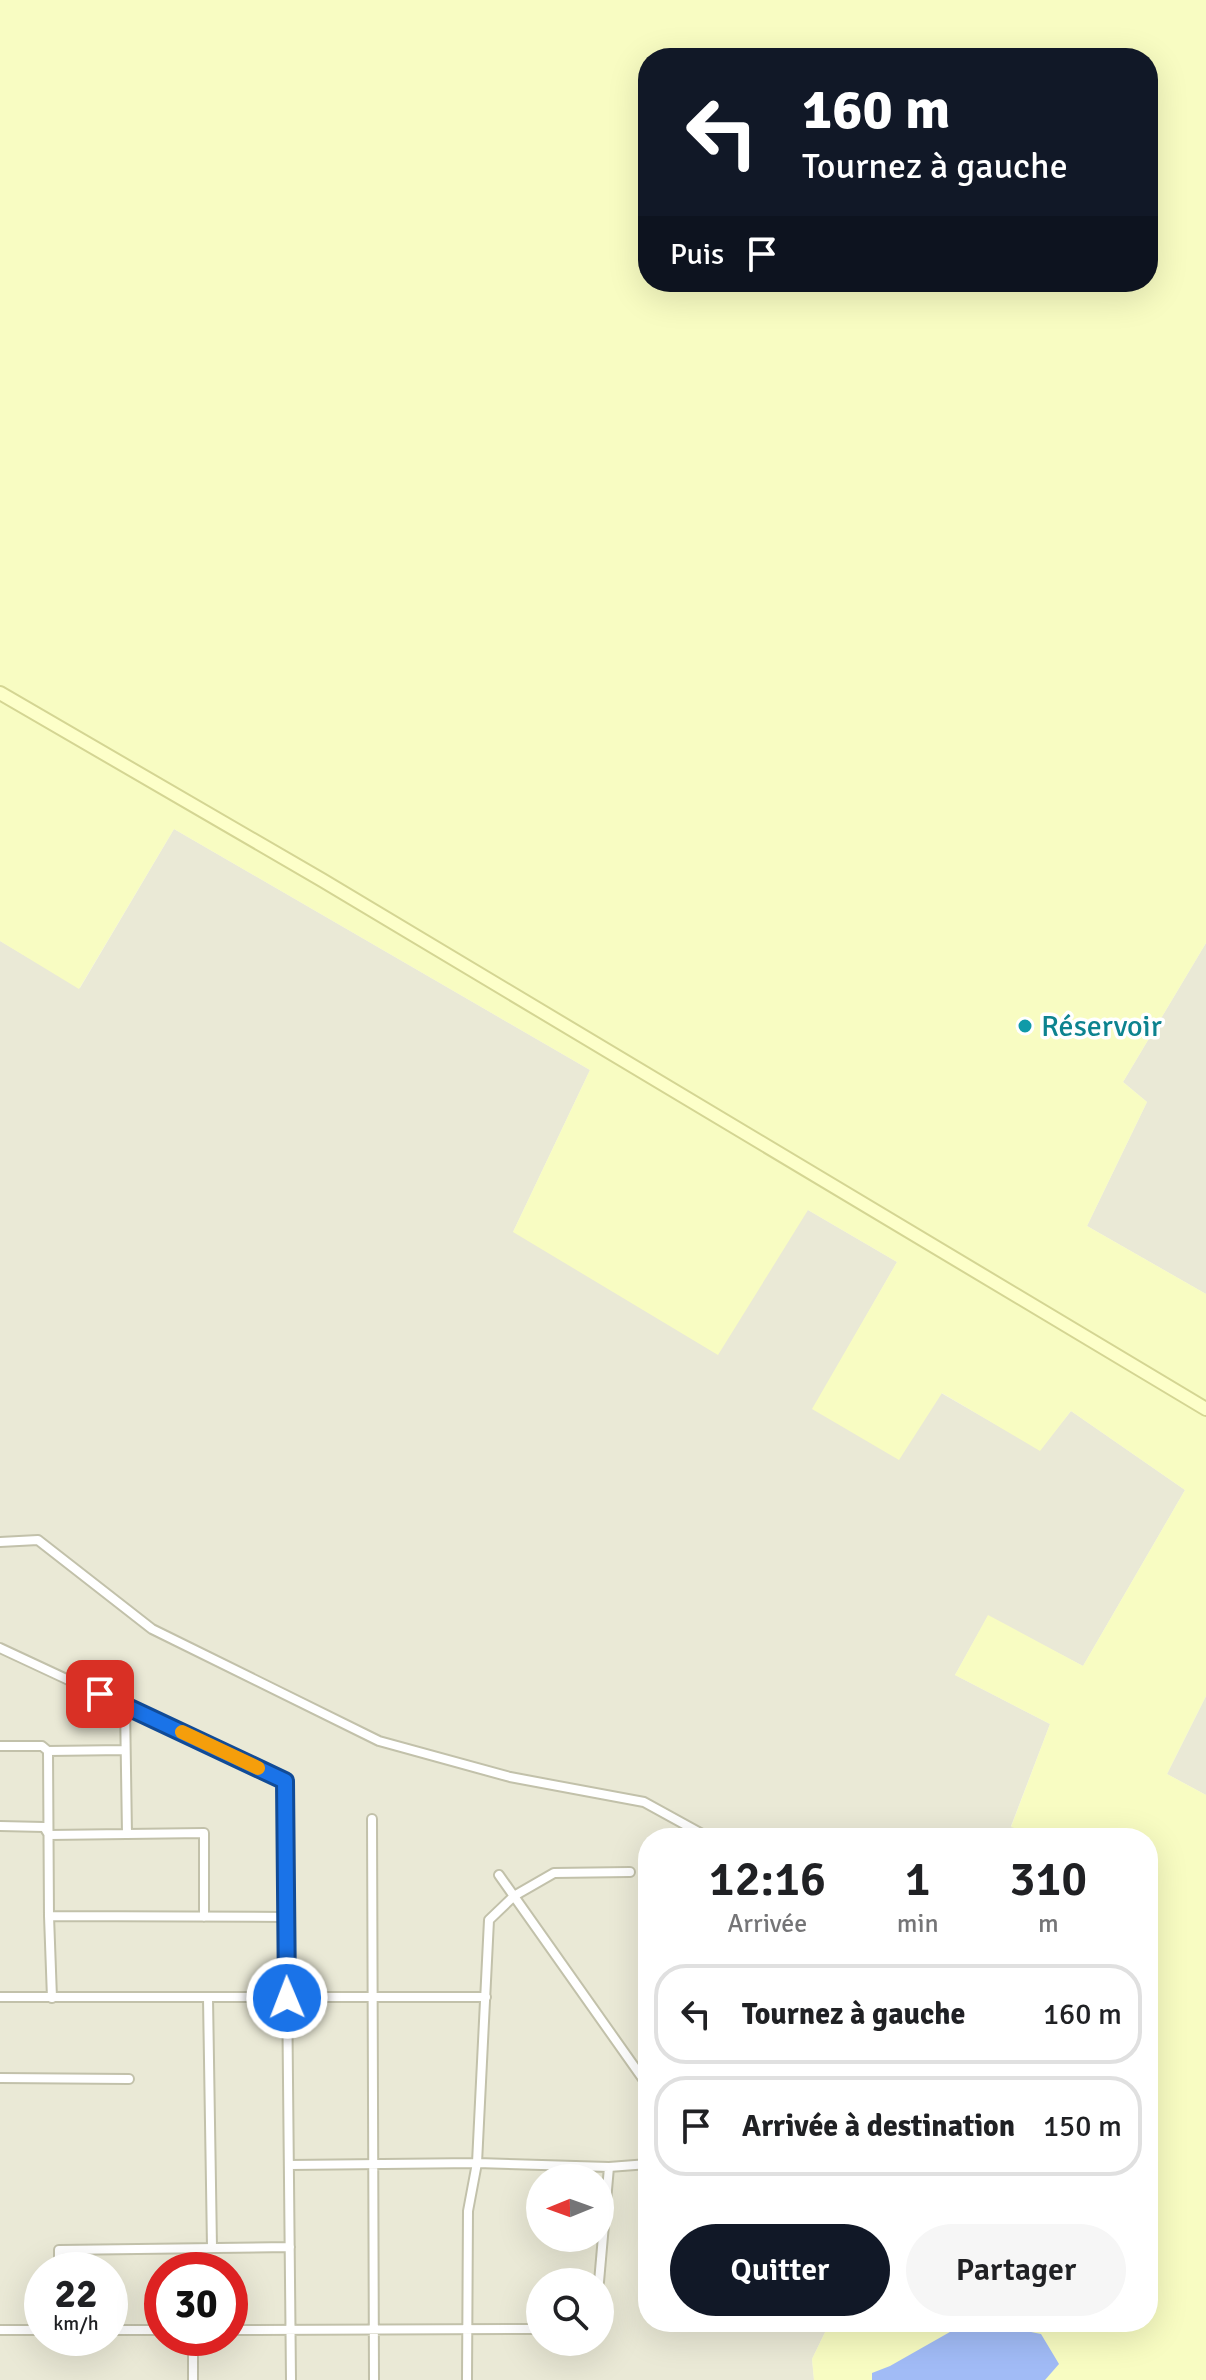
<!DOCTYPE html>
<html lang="fr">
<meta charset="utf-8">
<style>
body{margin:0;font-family:Signika,sans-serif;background:#f6f6f6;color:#202124;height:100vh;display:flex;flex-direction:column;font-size:30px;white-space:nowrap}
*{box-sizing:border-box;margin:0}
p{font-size:26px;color:#757577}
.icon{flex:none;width:44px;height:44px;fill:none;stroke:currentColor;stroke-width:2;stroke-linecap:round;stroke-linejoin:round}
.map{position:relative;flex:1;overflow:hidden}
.details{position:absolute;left:638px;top:1828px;width:520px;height:504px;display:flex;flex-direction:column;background:#fff;border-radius:32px;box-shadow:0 8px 32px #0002}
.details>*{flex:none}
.top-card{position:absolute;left:638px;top:48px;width:520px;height:244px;border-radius:32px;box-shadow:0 8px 32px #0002;background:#111827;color:#fff;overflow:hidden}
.needle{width:52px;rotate:269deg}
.tools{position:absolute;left:526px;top:2164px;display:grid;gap:16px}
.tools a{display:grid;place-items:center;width:88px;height:88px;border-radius:50%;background:#fff;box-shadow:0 8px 32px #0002;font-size:40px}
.speed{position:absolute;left:24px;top:2252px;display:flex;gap:16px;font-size:40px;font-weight:700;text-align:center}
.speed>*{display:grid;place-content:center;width:104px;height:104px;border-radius:50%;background:#fff;box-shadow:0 8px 32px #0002;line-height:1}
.speed small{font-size:20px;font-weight:400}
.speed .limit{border:12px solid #d22;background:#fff;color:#111}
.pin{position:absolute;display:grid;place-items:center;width:68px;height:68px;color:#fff;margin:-34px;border-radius:16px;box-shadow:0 4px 12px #0006}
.me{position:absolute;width:88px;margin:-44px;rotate:359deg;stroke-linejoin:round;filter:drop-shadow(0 0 6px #0008)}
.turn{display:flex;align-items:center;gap:28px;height:168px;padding:0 32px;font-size:36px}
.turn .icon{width:104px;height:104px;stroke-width:2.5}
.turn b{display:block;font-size:56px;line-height:68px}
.then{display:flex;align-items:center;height:76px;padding:0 32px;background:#0003;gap:16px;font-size:30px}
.eta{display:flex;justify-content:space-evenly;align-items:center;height:136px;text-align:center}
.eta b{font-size:48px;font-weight:600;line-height:56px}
.cta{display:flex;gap:16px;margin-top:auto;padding:16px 32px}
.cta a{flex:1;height:92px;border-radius:48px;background:#111827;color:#fff;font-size:32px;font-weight:600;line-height:92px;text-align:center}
.cta a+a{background:#f6f6f6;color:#202124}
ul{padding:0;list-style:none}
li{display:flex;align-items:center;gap:24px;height:100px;margin:0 16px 12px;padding:0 16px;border:4px solid #e0e0e0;border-radius:32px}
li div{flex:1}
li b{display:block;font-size:30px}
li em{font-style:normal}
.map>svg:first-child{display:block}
.residential{fill:#eae9d6;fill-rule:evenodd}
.sand{fill:#f8fcc2;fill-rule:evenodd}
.water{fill:#a1bbf6}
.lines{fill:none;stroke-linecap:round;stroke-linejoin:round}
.street-casing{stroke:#c2c1aa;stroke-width:12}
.secondary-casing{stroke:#d4d593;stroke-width:16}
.street{stroke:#fff;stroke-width:8}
.secondary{stroke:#fdffc9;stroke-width:12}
.route-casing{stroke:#114b97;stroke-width:20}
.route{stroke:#1a73e8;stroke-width:14}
.slow{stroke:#f59e0b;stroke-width:14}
.culture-dot{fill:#0f9aa8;stroke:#fff;stroke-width:3}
.labels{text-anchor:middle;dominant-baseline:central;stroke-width:7;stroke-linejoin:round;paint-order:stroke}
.culture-label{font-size:30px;fill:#0d838f;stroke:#fff;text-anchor:start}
</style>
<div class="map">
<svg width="1206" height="2380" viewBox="0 0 1206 2380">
<rect width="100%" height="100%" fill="#f5f5e9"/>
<path class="residential" d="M174 829 590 1070 513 1232 808 1210 897 1262 813 1409 941 1393 1040 1450 1071 1411 1185 1490 1083 1666 988 1616 955 1675 1050 1724 1011 1826 1042 1836V1838H648V2322H830L812 2359 814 2380H0V941L80 988ZM540 2178H600V2238H540ZM42 2270H110V2338H42ZM162 2270H230V2338H162ZM540 2282H600V2342H540Z
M1206 943V1294L1087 1226 1147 1102 1123 1082Z
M1206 1696V1795L1167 1774Z"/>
<path class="sand" d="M0 0H1206V943L1123 1082 1147 1102 1087 1226 1206 1294V1696L1167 1774 1206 1795V2380H814L812 2359 830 2322H1148V1838H1042V1836L1011 1827 1050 1724 955 1675 988 1615 1083 1666 1185 1490 1071 1411 1040 1451 942 1393 899 1460 812 1409 897 1262 808 1210 718 1355 513 1232 590 1070 174 829 79 989 0 941ZM648 58H1148V282H648Z"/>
<path class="water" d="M964 2324 995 2325 1041 2334 1059 2364 1045 2380H872V2373L890 2366Z"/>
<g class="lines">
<defs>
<path id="street" d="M0 1542 38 1540 152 1629 379 1741 510 1777 644 1802 704 1835
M0 1648 285 1781 291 2380
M125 1706 127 1834
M0 1746H42L48 1751 125 1750
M48 1751 49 1916 52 1998
M372 1819 374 2380
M0 1826 44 1827 49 1835 204 1833V1917
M499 1875 648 2086
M49 1916 287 1917
M0 1997H486
M208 1998 212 2247
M0 2078 129 2079
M289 2165 477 2163 609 2167 648 2164
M59 2270V2250L290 2247
M599 2282 609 2167
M0 2330H42
M110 2330H162
M230 2330 540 2329
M193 2338V2380
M467 2380 468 2211 477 2163 489 1920 514 1896 554 1873 630 1872"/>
<path id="secondary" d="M0 693 322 880 1206 1409"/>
</defs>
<use href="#street" class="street-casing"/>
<use href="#secondary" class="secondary-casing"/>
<use href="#street" class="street"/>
<use href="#secondary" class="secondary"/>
</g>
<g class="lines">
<defs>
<path id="route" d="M100 1694 285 1781 287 1998"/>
</defs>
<use href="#route" class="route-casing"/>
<use href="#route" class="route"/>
<path class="slow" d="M182 1732 258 1768"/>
</g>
<circle class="culture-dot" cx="1025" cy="1026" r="8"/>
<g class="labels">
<g class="culture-label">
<text x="1041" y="1026">Réservoir</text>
</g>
</g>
</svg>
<div class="tools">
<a><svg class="needle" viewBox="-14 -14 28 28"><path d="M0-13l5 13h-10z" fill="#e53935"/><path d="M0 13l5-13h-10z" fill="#757577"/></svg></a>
<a><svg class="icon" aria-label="search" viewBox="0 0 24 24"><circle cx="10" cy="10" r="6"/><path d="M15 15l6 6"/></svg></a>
</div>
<div class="speed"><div>22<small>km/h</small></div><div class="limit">30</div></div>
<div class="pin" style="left:100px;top:1694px;background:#d93025"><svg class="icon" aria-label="arrive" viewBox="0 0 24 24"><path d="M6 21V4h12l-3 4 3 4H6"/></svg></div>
<svg class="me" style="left:287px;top:1998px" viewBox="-20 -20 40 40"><circle r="17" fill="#1a73e8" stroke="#fff" stroke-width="3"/><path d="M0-11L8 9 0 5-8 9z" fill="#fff"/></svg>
<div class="top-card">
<div class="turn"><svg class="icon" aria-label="left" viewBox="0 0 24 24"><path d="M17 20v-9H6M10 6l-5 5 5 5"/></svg><div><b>160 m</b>Tournez à gauche</div></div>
<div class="then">Puis<svg class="icon" aria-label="arrive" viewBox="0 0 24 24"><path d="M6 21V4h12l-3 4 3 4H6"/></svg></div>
</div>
<section class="details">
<div class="eta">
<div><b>12:16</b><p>Arrivée</p></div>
<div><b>1</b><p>min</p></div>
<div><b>310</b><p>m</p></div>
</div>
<ul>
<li><svg class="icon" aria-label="left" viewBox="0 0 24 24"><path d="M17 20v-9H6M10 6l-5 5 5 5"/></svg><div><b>Tournez à gauche</b></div><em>160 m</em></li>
<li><svg class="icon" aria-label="arrive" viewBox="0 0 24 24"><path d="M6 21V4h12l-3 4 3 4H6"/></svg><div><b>Arrivée à destination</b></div><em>150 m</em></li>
</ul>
<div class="cta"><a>Quitter</a><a>Partager</a></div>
</section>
</div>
